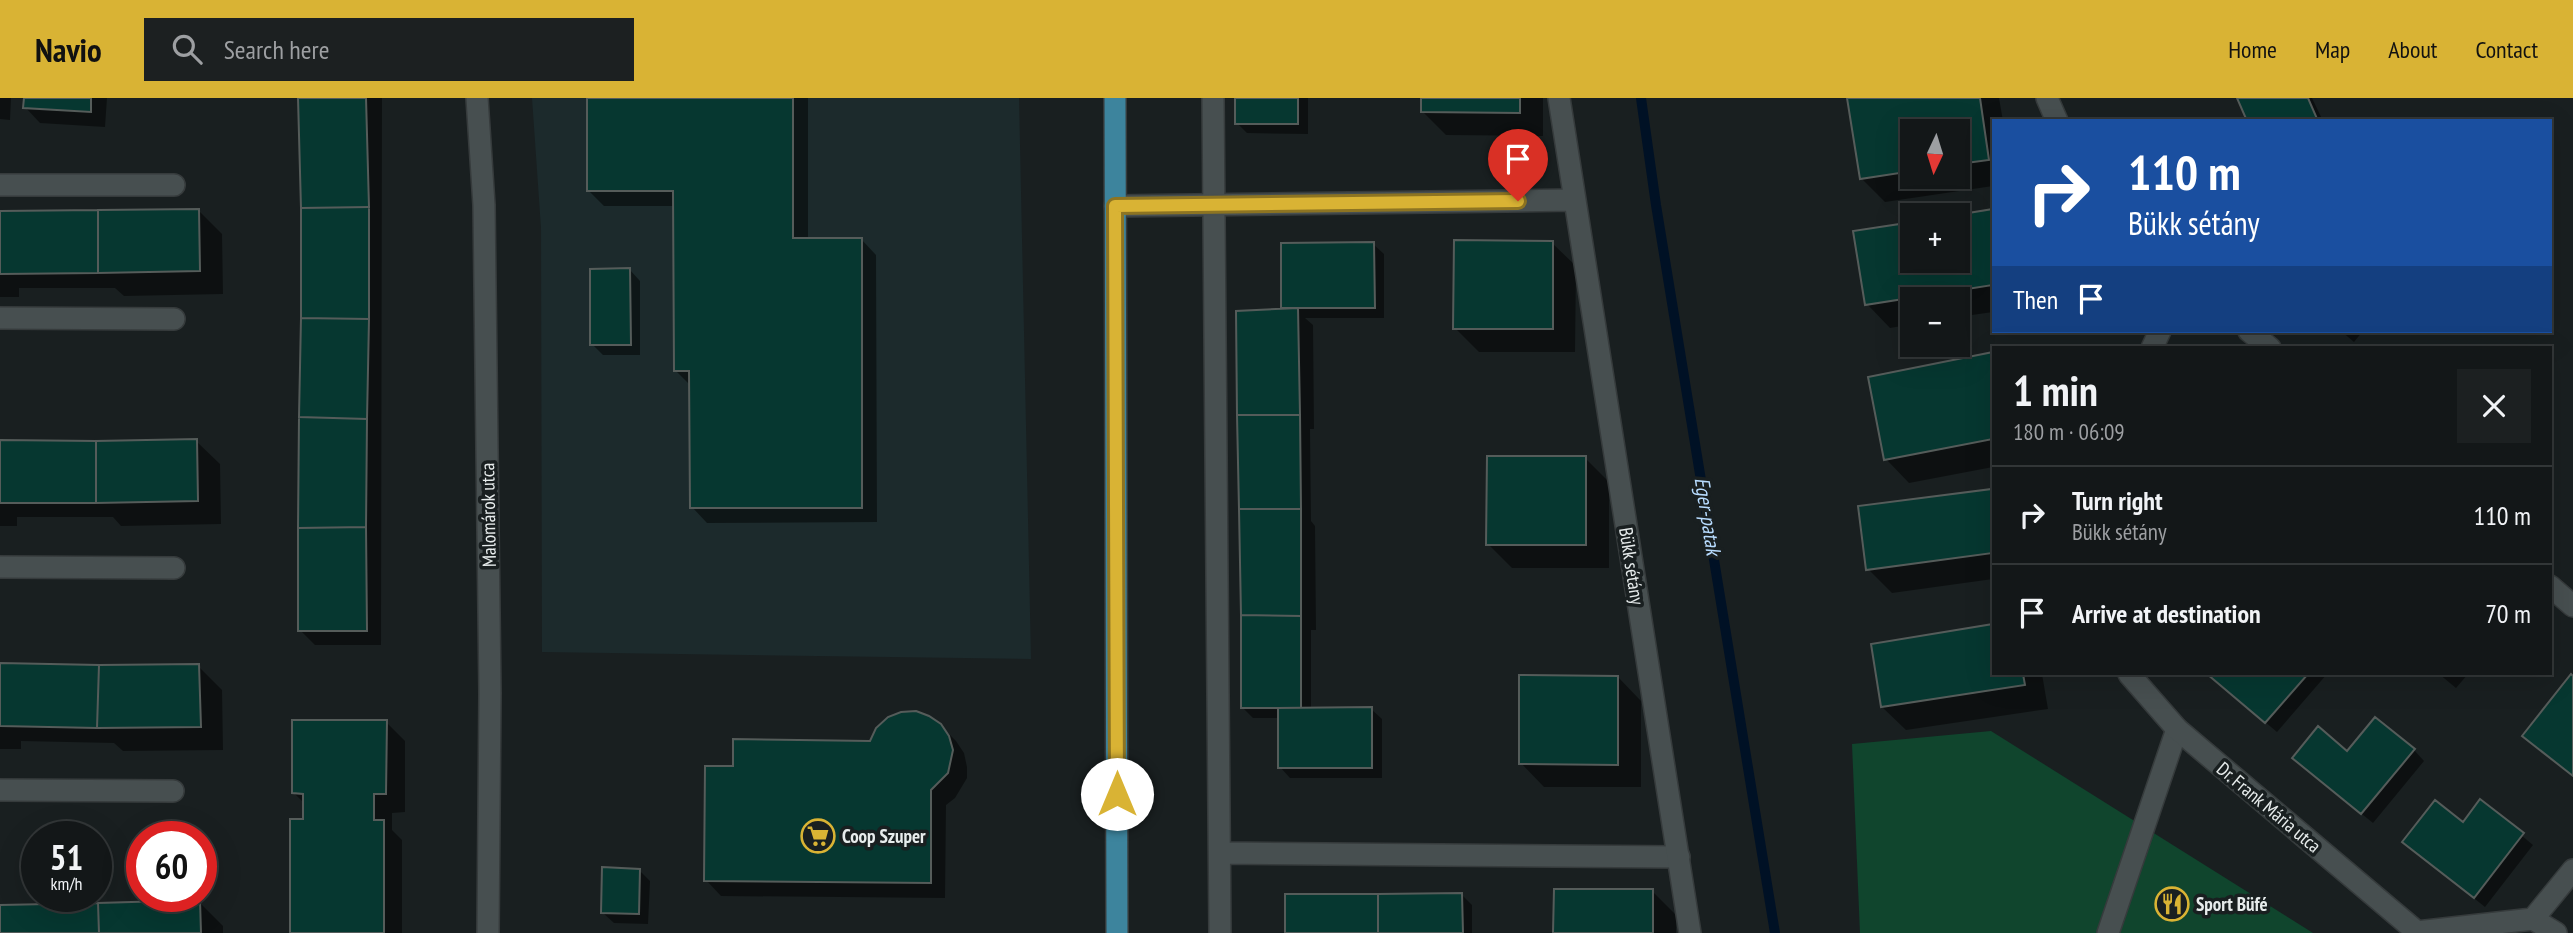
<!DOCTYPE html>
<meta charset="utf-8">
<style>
body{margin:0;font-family:"PT Sans Narrow",sans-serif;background:#1c2021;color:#f1f3f6;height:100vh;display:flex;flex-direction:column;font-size:26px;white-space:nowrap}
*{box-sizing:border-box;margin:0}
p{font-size:23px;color:#9d9fa2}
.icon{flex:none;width:38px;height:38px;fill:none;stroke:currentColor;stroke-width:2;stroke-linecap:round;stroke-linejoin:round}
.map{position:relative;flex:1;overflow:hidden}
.details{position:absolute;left:1992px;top:248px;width:560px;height:329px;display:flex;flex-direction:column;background:#131718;border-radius:0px;box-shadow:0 7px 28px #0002,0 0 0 2px #323637}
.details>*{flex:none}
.hud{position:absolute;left:1992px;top:21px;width:560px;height:214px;border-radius:0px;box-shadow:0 7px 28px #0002,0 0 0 2px #323637;background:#1a4fa0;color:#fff;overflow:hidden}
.needle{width:46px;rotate:184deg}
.buttons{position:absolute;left:1900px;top:21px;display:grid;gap:14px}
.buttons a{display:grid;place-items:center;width:70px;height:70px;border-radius:0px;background:#131718;box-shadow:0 7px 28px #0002,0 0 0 2px #323637;font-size:35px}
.speed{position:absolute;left:21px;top:723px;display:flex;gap:14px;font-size:35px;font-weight:700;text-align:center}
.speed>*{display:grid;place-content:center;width:91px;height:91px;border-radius:50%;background:#131718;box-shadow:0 7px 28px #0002,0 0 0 2px #323637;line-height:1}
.speed small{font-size:18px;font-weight:400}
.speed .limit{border:10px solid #d22;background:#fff;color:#111}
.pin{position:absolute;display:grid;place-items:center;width:60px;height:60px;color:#fff;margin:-72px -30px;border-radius:50% 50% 50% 0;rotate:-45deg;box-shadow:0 0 7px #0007}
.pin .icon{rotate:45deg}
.me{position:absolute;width:77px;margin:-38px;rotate:0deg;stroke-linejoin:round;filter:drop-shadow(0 0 5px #0008)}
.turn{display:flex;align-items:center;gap:24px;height:147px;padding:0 21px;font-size:32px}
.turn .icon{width:91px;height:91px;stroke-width:2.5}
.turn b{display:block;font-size:49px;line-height:60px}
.then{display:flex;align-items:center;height:66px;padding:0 21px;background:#0003;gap:14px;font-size:26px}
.round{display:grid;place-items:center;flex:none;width:74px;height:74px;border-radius:0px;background:#1c2021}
.headline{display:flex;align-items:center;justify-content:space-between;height:119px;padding:0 21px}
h1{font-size:42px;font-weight:800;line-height:52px}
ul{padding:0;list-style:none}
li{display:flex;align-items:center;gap:21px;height:98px;padding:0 21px;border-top:2px solid #323637}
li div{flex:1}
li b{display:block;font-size:26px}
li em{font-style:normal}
header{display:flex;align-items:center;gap:42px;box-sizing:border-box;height:98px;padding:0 35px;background:#d9b334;color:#111}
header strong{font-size:33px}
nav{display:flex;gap:38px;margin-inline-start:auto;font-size:24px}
.search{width:490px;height:63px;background:#1c2021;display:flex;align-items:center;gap:18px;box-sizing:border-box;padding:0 24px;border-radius:0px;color:#9d9fa2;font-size:26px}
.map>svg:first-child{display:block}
.built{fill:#1c2a2c}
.green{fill:#10452d}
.shadow{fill:#0007;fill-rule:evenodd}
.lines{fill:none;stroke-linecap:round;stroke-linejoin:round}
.stream{stroke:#001125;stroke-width:10}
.building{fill:#063730;stroke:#555c5a;stroke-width:2}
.service-casing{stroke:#363b3c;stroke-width:24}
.minor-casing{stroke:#363b3c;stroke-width:24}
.primary-casing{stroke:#363b3c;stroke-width:24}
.service{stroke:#474f50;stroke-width:21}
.minor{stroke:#474f50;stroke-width:21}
.primary{stroke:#3d849d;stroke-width:21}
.route-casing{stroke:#8d7422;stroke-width:18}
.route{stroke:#d9b334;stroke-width:12}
.labels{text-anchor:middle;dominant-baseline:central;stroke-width:7;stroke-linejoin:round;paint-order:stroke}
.street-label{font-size:19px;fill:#e7ecec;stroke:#191f20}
.poi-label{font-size:19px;font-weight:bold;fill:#e7ecec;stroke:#191f20;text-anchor:start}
.water-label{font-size:21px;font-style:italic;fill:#b7dbfe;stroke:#191f20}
</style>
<header>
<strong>Navio</strong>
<div class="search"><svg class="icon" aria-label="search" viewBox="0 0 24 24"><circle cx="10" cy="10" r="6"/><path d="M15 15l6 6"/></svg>Search here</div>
<nav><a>Home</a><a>Map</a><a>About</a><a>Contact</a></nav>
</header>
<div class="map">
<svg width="2573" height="835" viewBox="0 0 2573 835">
<rect width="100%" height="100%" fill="#191f20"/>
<path class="built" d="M532 0H1019L1031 561 542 554 541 130Z"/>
<path class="green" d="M1991 633 2313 835H1860L1852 646Z"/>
<path class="shadow" d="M0 0H11L10 22 0 21Z
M26 0H107L105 29 40 25 25 9Z
M301 0H382L381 547H315L300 532 303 221Z
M589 0H808V142L861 141 876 157 877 424 707 425 692 409 691 288 675 272V108H604L589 93Z
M1237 0H1308V36L1247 35 1237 25Z
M1423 0H1543V38L1446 37 1423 14Z
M1849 0H1999L2003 23H1993V88L1885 104 1861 80ZM1913 33H1958V79H1913Z
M2239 0H2312L2323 23H2249Z
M198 112 222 136 223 196 124 198 115 190H19V199H0V115Z
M1993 113V214L1958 219V201H1913V226L1890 230 1867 206 1913 163H1958V119Z
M1552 145 1576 168 1575 254H1479L1455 230Z
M1373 146 1384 156V220H1305L1313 227 1314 331H1310L1311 423 1315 428 1316 532H1311V612L1371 611 1382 621V680H1290L1280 669V620H1253L1242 609 1286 213 1283 210Z
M630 172 640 183V257H603L592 246Z
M2341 233H2363L2354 244Z
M1993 256V369L1909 385 1886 361 1870 280Z
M0 343H196L220 366 221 426 121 428 113 419H17V428H0Z
M1585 360 1609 384V470H1512L1488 446Z
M1991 393 1993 395V481L1892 495 1868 471Z
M1993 528V576H2042L2048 611 1906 632 1882 609 1873 547Z
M0 567 198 568 222 592 223 652 123 653 114 645 21 643V651H0Z
M2208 576H2327L2277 634Z
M2439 576H2468L2456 590Z
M1618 579 1641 603V689H1544L1521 665Z
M386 624 405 643V714L392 715V732L402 742V835H292L305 723V706L294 695Z
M940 627 956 643 964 655 967 669V680L955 700 946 707 945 800 721 798 706 782 734 670 871 644Z
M2414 652 2424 663 2373 725 2305 670 2347 655Z
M2481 704 2533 747 2485 809 2404 744 2463 726Z
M639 772 650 783 648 826 614 825 603 815Z
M1652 793 1676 817V835H1555Z
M1461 796 1472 807V835H1287Z
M199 804 223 828V835H0V808Z"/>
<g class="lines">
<path class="stream" d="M1641 0 1656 107 1775 835"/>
</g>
<path class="building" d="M24 0H91V14L23 10Z
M298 0H366L369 109 301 110Z
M587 0H793V140H862V410H690L689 273H674L673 93H587Z
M1235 0H1298V26H1235Z
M1421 0H1520V15L1421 14Z
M1847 0H1980L1989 62 1958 66V33H1913V73L1860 81Z
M2237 0H2308L2318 23H2247Z
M369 109V221L301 220V110Z
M199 111 200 173 98 175V112Z
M1993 111V187L1865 207 1853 133 1913 124V163H1958V117H1956Z
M98 112V175L0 176V113Z
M1454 142 1553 143V231H1453Z
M1374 144 1375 210H1281V145Z
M630 170 631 247H590V171Z
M1298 210 1300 317H1237L1236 213Z
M301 220 369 221 367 321 299 319Z
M1993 254V341L1884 362 1868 279Z
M1237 317H1300L1301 411H1239Z
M299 319 367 321 366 429 298 430Z
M197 341 198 403 96 405V343Z
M0 342 96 343V405H0Z
M1487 358H1586V447H1486Z
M1992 391 1993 455 1866 472 1858 408Z
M1239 411H1301V518L1241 517Z
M366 429 367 533H298V430Z
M1241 517 1301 518V610H1241Z
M1993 526V576H2023L2025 587 1881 609 1871 546Z
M0 565 99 567 97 630 0 628Z
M199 566 201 629 97 630 99 567Z
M2207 576H2308L2265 625Z
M2571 576 2573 578V678L2522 638Z
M1519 577 1618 578V667L1519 666Z
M1372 609V670H1278V610Z
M916 613 929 618 941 626 949 638 953 652 948 675 931 692V785L704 783 705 668H733V641L870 643 876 630 888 619 901 614Z
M2375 619 2415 651 2361 716 2292 660 2318 628 2347 653Z
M292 622H387L386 696H374V722H384V835H290V721H303V696L292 695Z
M2480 701 2524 735 2474 800 2402 744 2435 702 2463 724Z
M602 769 640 771 639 816 601 815Z
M1554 791H1653V835H1553Z
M1462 795 1463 835H1378V796Z
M1285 796H1378V835H1285Z
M200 802 201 835H99L98 805Z
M98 805 99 835H0V807Z"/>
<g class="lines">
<defs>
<path id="service" d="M1213 0 1220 835
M0 87H174
M0 220 174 221
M0 469 174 470
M0 692 173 693
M1220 755 1679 759
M2108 835 2177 631"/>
<path id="minor" d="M477 0 484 107 490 595 488 835
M1559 0 1690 835
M2047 0 2057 23
M1115 108 1574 102
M2249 233 2270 250
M2152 250 2160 233
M2550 488 2573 508
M2129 576 2177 631 2417 834
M2533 821 2556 835
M2417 834 2533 821 2573 772"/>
<path id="primary" d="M1115 0 1117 835"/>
</defs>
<use href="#service" class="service-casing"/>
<use href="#minor" class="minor-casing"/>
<use href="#primary" class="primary-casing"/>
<use href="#service" class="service"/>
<use href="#minor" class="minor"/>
<use href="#primary" class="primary"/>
</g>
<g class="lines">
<defs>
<path id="route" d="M1117 696 1115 108 1518 103"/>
</defs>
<use href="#route" class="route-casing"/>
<use href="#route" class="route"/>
</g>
<defs>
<symbol id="supermarket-ring" viewBox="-11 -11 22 22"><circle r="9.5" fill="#191f20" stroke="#d9b334" stroke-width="1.5"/><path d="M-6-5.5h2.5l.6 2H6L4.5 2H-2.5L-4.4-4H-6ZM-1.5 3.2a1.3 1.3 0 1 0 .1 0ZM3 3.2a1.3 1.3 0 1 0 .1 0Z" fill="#d9b334"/></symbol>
<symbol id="restaurant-ring" viewBox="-11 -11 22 22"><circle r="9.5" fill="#191f20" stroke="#d9b334" stroke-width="1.5"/><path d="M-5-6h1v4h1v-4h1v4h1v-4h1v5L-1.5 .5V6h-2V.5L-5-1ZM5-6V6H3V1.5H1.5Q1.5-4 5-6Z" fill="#d9b334"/></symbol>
</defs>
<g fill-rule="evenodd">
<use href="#supermarket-ring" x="799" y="719" width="38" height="38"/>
<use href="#restaurant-ring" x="2153" y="787" width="38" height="38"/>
</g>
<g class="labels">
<g class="street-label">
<text transform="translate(488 417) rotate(-91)">Malomárok utca</text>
<text transform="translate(1632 468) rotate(81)">Bükk sétány</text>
<text transform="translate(2269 709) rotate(40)">Dr. Frank Mária utca</text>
</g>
<g class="poi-label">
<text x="842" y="738">Coop Szuper</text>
<text x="2196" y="806">Sport Büfé</text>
</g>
<g class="water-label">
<text transform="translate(1708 418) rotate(81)">Eger-patak</text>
</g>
</g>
</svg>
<div class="buttons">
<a><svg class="needle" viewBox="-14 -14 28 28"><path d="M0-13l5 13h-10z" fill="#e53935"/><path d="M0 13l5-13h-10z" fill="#9d9fa2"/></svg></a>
<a>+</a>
<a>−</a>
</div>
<div class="speed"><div>51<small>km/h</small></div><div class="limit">60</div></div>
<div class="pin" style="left:1518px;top:103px;background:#d93025"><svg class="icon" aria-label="arrive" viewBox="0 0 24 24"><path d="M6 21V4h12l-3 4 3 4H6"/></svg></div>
<svg class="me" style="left:1117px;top:696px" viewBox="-20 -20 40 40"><circle r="19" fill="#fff"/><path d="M0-13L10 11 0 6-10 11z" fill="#d9b334"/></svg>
<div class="hud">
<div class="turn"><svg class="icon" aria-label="right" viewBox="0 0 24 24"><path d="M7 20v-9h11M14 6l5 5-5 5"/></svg><div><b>110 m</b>Bükk sétány</div></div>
<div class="then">Then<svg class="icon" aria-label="arrive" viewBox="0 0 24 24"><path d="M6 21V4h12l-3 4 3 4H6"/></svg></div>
</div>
<section class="details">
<div class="headline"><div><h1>1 min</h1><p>180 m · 06:09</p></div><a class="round"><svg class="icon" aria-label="close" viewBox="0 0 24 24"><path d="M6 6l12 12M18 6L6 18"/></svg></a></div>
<ul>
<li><svg class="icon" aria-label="right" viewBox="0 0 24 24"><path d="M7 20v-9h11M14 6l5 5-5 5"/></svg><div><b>Turn right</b><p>Bükk sétány</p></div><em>110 m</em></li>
<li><svg class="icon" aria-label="arrive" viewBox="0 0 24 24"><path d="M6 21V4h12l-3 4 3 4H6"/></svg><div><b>Arrive at destination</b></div><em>70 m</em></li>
</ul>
</section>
</div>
